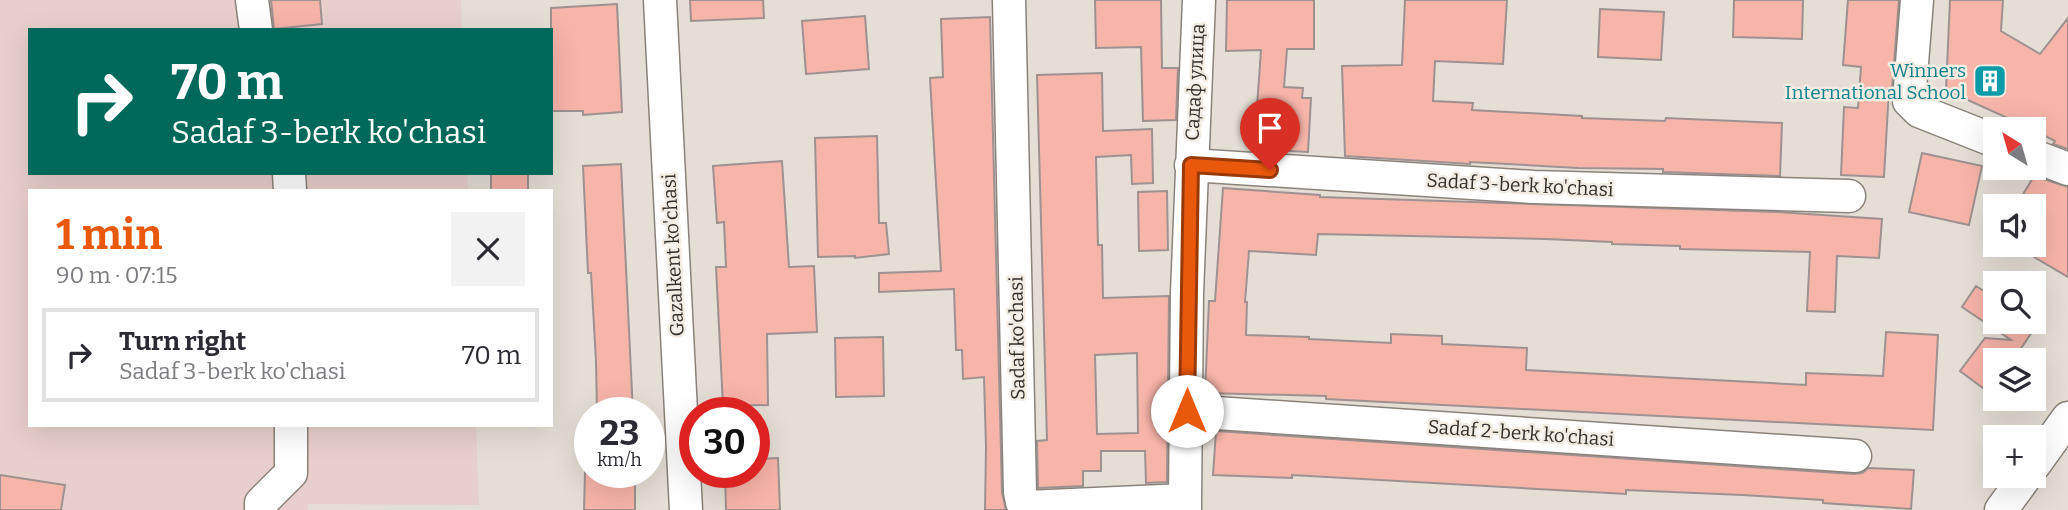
<!DOCTYPE html>
<meta charset="utf-8">
<style>
body{margin:0;font-family:Bitter,serif;background:#f2f2f3;color:#2b2b33;height:100vh;display:flex;flex-direction:column;font-size:26px;white-space:nowrap}
*{box-sizing:border-box;margin:0}
p{font-size:23px;color:#7c7c81}
.icon{flex:none;width:38px;height:38px;fill:none;stroke:currentColor;stroke-width:2;stroke-linecap:round;stroke-linejoin:round}
.map{position:relative;flex:1;overflow:hidden}
.drawer{position:absolute;left:28px;top:189px;width:525px;height:238px;display:flex;flex-direction:column;background:#fff;border-radius:0px;box-shadow:0 7px 28px #0002}
.drawer>*{flex:none}
.guide{position:absolute;left:28px;top:28px;width:525px;height:147px;border-radius:0px;box-shadow:0 7px 28px #0002;background:#00695c;color:#fff;overflow:hidden}
.needle{width:46px;rotate:323deg}
.tools{position:absolute;left:1983px;top:117px;display:grid;gap:14px}
.tools a{display:grid;place-items:center;width:63px;height:63px;border-radius:0px;background:#fff;box-shadow:0 7px 28px #0002;font-size:35px}
.speed{position:absolute;left:574px;top:397px;display:flex;gap:14px;font-size:35px;font-weight:700;text-align:center}
.speed>*{display:grid;place-content:center;width:91px;height:91px;border-radius:50%;background:#fff;box-shadow:0 7px 28px #0002;line-height:1}
.speed small{font-size:18px;font-weight:400}
.speed .limit{border:10px solid #d22;background:#fff;color:#111}
.pin{position:absolute;display:grid;place-items:center;width:60px;height:60px;color:#fff;margin:-72px -30px;border-radius:50% 50% 50% 0;rotate:-45deg;box-shadow:0 0 7px #0007}
.pin .icon{rotate:45deg}
.me{position:absolute;width:77px;margin:-38px;rotate:0deg;stroke-linejoin:round;filter:drop-shadow(0 0 5px #0008)}
.turn{display:flex;align-items:center;gap:24px;height:147px;padding:0 28px;font-size:32px}
.turn .icon{width:91px;height:91px;stroke-width:2.5}
.turn b{display:block;font-size:49px;line-height:60px}
.round{display:grid;place-items:center;flex:none;width:74px;height:74px;border-radius:0px;background:#f2f2f3}
.headline{display:flex;align-items:center;justify-content:space-between;height:119px;padding:0 28px}
h1{font-size:42px;font-weight:700;line-height:52px;color:#ea580c}
ul{padding:0;list-style:none}
li{display:flex;align-items:center;gap:21px;height:94px;margin:0 14px 10px;padding:0 14px;border:4px solid #e1e1e2;border-radius:0px}
li div{flex:1}
li b{display:block;font-size:26px}
li em{font-style:normal}
.map>svg:first-child{display:block}
.medical{fill:#e9cfcb}
.building{fill:#f7b4a9;stroke:#9e9290;stroke-width:2;fill-rule:evenodd}
.lines{fill:none;stroke-linecap:round;stroke-linejoin:round}
.minor-casing{stroke:#89837b;stroke-width:35}
.minor{stroke:#fff;stroke-width:32}
.route-casing{stroke:#983908;stroke-width:18}
.route{stroke:#ea580c;stroke-width:12}
.labels{text-anchor:middle;dominant-baseline:central;stroke-width:5;stroke-linejoin:round;paint-order:stroke}
.culture-label{font-size:19px;fill:#0d838f;stroke:#f2ece2;text-anchor:end}
.street-label{font-size:19px;fill:#322f2c;stroke:#f2ece2}
</style>
<div class="map">
<svg width="2068" height="510" viewBox="0 0 2068 510">
<rect width="100%" height="100%" fill="#e5ded5"/>
<path class="medical" d="M0 0H461L462 30H30V173H467L468 191H30V425H476L479 505 308 504V510H0Z"/>
<path class="building" d="M271 0H320L322 24 274 29Z
M690 0H763L764 18 691 21Z
M1095 0H1161L1162 68H1178L1176 120 1143 121 1141 47 1096 48Z
M1227 0H1314V49H1287L1284 87 1303 88 1302 98H1311L1308 152 1254 149 1261 50 1226 51Z
M1405 0H1507L1503 64 1435 61 1433 101 1473 103 1472 110 1582 116V118L1665 121 1666 118 1782 123 1780 176 1663 172V169L1578 168 1470 162V164L1345 156 1342 66 1402 65Z
M1734 0H1803L1802 39 1733 37Z
M1848 0H1899L1892 89H1889L1884 177 1841 175 1844 107 1858 108 1861 67 1843 65Z
M1950 0H2003L2001 31 2040 54 2068 18V149L2053 144 2055 141 2034 130 1946 90Z
M617 4 622 112 583 115V111H551V8Z
M1600 9 1664 12 1661 60 1598 57Z
M865 16 869 69 806 74 802 21Z
M990 17 1002 492 1006 510H985L986 447 984 377 963 379 962 350H956L954 289 879 292V273L941 271 930 78 943 77 941 19Z
M1102 73 1103 131 1152 129 1153 183 1132 184 1131 155 1096 157 1098 245H1102L1103 298 1169 296 1167 482 1146 483 1145 451H1101V471H1083V486L1038 488 1037 441 1047 440 1037 75ZM1137 353 1138 433 1097 434 1095 355Z
M877 136 879 223H886L889 254 855 258V256L818 257 815 138Z
M1922 153 1982 166 1969 225 1909 212Z
M782 161 789 267 814 266 817 332 767 334 768 405 723 406 716 267H726L724 222 717 223 713 166Z
M621 164 633 413H597L596 361 591 273H588L583 166Z
M491 173H528V191H491Z
M2034 176 2068 187V277L2034 257V206H2016Z
M1223 188 1320 195V197L1778 212 1882 219 1879 258 1837 256 1835 312 1807 311 1810 252 1680 249V246L1612 244V242L1546 239 1318 234 1316 255 1249 251 1245 302H1247L1246 335 1309 337V339L1391 343V334L1442 336V344L1527 348 1526 370 1806 385V373L1883 376 1886 332 1938 335 1933 430 1326 399V396L1205 393 1209 301H1215Z
M1167 191 1168 250 1139 251 1138 192Z
M1976 286 1995 298V322H2039L2013 360H1995V397L1960 371 1985 338 2011 340 1962 307Z
M883 337 884 396 836 397 835 338Z
M1216 431 1854 474 1862 473 1869 468 1914 470 1911 509 1823 503V500L1742 495 1626 490V494L1292 475V478L1213 475Z
M778 458 780 510H726L725 472H754V459Z
M585 472H635V510H584Z
M0 475 65 485 61 510H0Z"/>
<g class="lines">
<defs>
<path id="minor" d="M252 0 256 30
M660 0 686 510
M1009 0 1020 492 1022 502 1027 507 1185 500V510
M1917 0 1909 101 1919 111 1995 141
M2034 156 2068 169
M1191 165 1534 187 1849 196
M289 173 290 191
M1187 411 1855 456
M2034 465 2068 418
M1185 500 1187 293 1199 0
M261 510V503L291 473V425
M2001 510 2026 476"/>
</defs>
<use href="#minor" class="minor-casing"/>
<use href="#minor" class="minor"/>
</g>
<g class="lines">
<defs>
<path id="route" d="M1187 411 1191 165 1270 170"/>
</defs>
<use href="#route" class="route-casing"/>
<use href="#route" class="route"/>
</g>
<defs>
<symbol id="building-square" viewBox="-11 -11 22 22"><rect x="-9" y="-9" width="18" height="18" rx="4" fill="#0f9aa8" stroke="#f2ece2"/><path d="M-4-6H4V6H1V3H-1V6H-4ZM-2.5-4.3h1.7v1.8h-1.7ZM.8-4.3h1.7v1.8H.8ZM-2.5-1h1.7V.8h-1.7ZM.8-1h1.7V.8H.8Z" fill="#fff"/></symbol>
</defs>
<g fill-rule="evenodd">
<use href="#building-square" x="1971" y="62" width="38" height="38"/>
</g>
<g class="labels">
<g class="culture-label">
<text x="1966" y="70">Winners<tspan x="1966" dy="22">International School</tspan></text>
</g>
<g class="street-label">
<text transform="translate(1195 82) rotate(-87)">Садаф улица</text>
<text transform="translate(1520 185) rotate(3)">Sadaf 3-berk ko'chasi</text>
<text transform="translate(673 255) rotate(-93)">Gazalkent ko'chasi</text>
<text transform="translate(1017 338) rotate(-91)">Sadaf ko'chasi</text>
<text transform="translate(1521 433) rotate(4)">Sadaf 2-berk ko'chasi</text>
</g>
</g>
</svg>
<div class="tools">
<a><svg class="needle" viewBox="-14 -14 28 28"><path d="M0-13l5 13h-10z" fill="#e53935"/><path d="M0 13l5-13h-10z" fill="#7c7c81"/></svg></a>
<a><svg class="icon" aria-label="sound" viewBox="0 0 24 24"><path d="M4 9h4l5-4v14l-5-4H4zM17 9q2 3 0 6"/></svg></a>
<a><svg class="icon" aria-label="search" viewBox="0 0 24 24"><circle cx="10" cy="10" r="6"/><path d="M15 15l6 6"/></svg></a>
<a><svg class="icon" aria-label="layers" viewBox="0 0 24 24"><path d="M12 4l9 5-9 5-9-5zM3 14l9 5 9-5"/></svg></a>
<a>+</a>
</div>
<div class="speed"><div>23<small>km/h</small></div><div class="limit">30</div></div>
<div class="pin" style="left:1270px;top:170px;background:#d93025"><svg class="icon" aria-label="arrive" viewBox="0 0 24 24"><path d="M6 21V4h12l-3 4 3 4H6"/></svg></div>
<svg class="me" style="left:1187px;top:411px" viewBox="-20 -20 40 40"><circle r="19" fill="#fff"/><path d="M0-13L10 11 0 6-10 11z" fill="#ea580c"/></svg>
<div class="guide">
<div class="turn"><svg class="icon" aria-label="right" viewBox="0 0 24 24"><path d="M7 20v-9h11M14 6l5 5-5 5"/></svg><div><b>70 m</b>Sadaf 3-berk ko'chasi</div></div>
</div>
<section class="drawer">
<div class="headline"><div><h1>1 min</h1><p>90 m · 07:15</p></div><a class="round"><svg class="icon" aria-label="close" viewBox="0 0 24 24"><path d="M6 6l12 12M18 6L6 18"/></svg></a></div>
<ul>
<li><svg class="icon" aria-label="right" viewBox="0 0 24 24"><path d="M7 20v-9h11M14 6l5 5-5 5"/></svg><div><b>Turn right</b><p>Sadaf 3-berk ko'chasi</p></div><em>70 m</em></li>
</ul>
</section>
</div>
